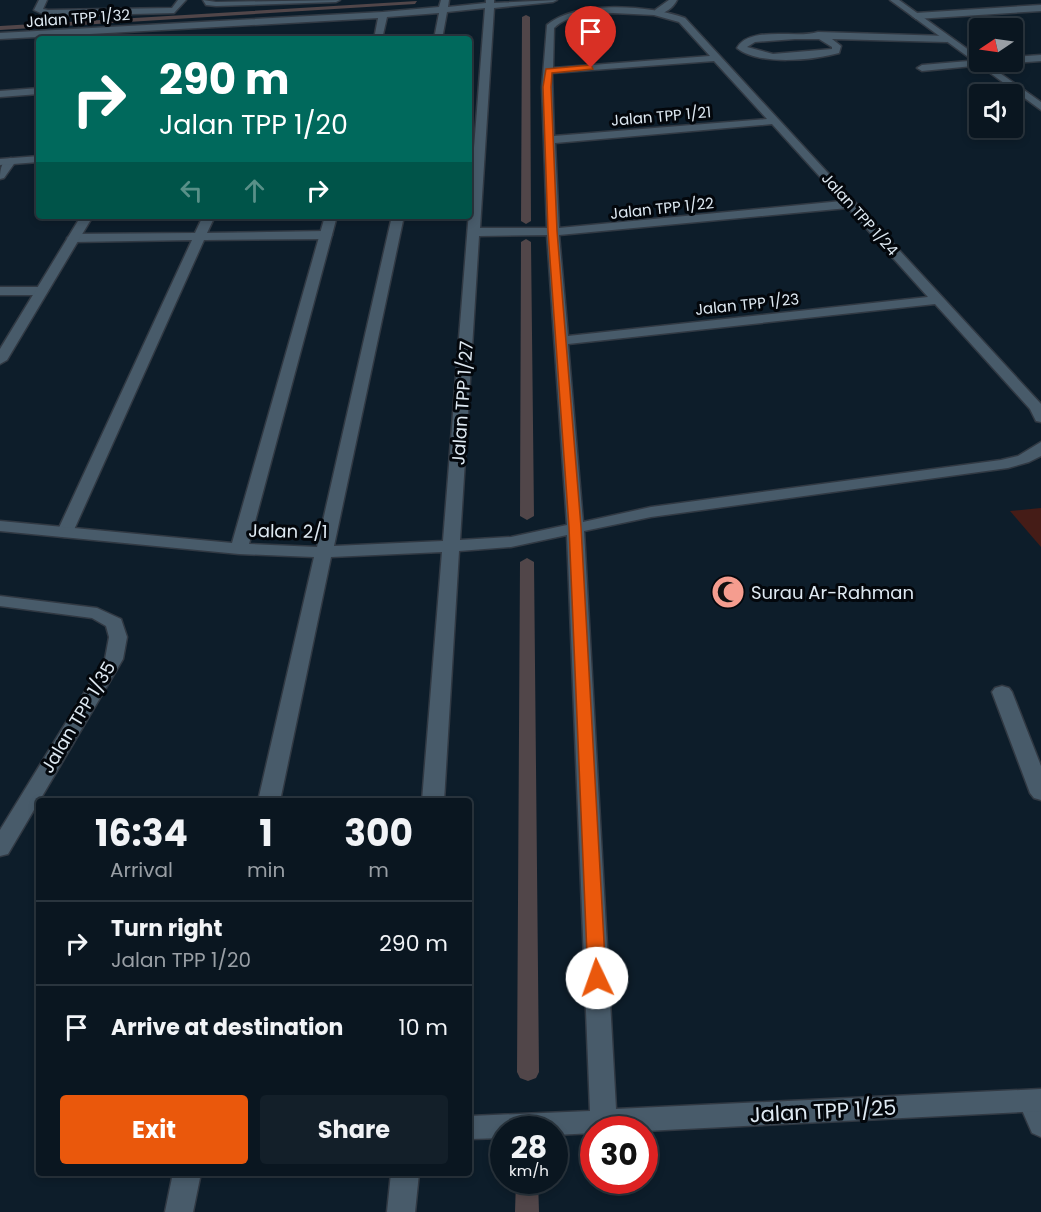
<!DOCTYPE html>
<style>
body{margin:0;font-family:Poppins,sans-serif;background:#131f29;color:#f1f3f6;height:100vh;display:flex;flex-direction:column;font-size:22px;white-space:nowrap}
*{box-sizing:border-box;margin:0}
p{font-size:20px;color:#999fa5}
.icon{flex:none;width:33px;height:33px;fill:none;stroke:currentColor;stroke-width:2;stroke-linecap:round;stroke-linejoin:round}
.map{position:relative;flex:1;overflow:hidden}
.sheet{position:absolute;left:36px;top:798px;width:436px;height:378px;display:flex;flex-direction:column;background:#0a1620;border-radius:6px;box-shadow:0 3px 9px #0003,0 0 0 2px #2a353e}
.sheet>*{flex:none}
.hud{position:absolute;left:36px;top:36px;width:436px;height:183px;border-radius:6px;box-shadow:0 3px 9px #0003,0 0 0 2px #2a353e;background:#00695c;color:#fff;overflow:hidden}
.needle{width:39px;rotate:257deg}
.buttons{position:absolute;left:969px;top:18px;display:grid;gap:12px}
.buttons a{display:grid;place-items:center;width:54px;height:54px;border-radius:6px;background:#0a1620;box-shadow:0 3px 9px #0003,0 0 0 2px #2a353e;font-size:30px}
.speed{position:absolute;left:490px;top:1116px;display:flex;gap:12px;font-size:30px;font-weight:700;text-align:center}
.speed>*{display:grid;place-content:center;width:78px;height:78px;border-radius:50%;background:#0a1620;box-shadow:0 3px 9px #0003,0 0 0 2px #2a353e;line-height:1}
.speed small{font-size:15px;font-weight:400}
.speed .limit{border:9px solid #d22;background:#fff;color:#111}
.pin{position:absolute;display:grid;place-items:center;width:51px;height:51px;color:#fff;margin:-62px -26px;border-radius:50% 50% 50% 0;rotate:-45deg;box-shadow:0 0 6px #0007}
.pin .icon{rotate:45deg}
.me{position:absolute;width:66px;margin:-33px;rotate:357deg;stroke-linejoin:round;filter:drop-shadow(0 0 4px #0008)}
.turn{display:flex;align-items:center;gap:21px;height:126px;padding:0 24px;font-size:27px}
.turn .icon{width:78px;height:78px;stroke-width:2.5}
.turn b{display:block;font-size:42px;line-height:51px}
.lanes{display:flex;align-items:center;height:57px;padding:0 24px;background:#0003;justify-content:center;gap:30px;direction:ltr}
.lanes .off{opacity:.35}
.eta{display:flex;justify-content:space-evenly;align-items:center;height:102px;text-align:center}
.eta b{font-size:36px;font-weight:700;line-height:42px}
.action{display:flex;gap:12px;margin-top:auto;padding:12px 24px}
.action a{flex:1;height:69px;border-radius:6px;background:#ea580c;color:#fff;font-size:24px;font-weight:700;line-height:69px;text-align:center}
.action a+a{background:#131f29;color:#f1f3f6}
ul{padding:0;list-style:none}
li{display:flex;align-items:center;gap:18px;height:84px;padding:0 24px;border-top:2px solid #2a353e}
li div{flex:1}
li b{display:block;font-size:22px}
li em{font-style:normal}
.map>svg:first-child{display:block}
.green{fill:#451c17}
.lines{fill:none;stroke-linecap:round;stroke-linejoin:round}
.stream{fill:#514649;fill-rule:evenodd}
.lane-casing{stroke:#313943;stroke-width:3}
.street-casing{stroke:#313943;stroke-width:3}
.lane{fill:#485b6a;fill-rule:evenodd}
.street{fill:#485b6a;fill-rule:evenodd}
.route{fill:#ea580c;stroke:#983908;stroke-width:1.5}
.labels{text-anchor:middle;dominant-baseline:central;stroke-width:6;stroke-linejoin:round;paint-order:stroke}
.far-street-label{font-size:15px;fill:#dee9f2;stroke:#03070c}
.street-label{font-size:18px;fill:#dee9f2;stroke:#03070c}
.poi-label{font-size:18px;fill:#dee9f2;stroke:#03070c;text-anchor:start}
.near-street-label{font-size:21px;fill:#dee9f2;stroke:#03070c}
</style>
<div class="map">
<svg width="1041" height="1212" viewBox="0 0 1041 1212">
<rect width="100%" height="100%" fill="#0d1d2a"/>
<path class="green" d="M1041 508V547L1010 511Z"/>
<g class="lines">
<path class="stream" d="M417 1 415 4 0 30V26Z
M526 15 530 17 531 221 526 224 521 221 522 17Z
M526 239 531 242 534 516 527 520 520 516 521 242Z
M527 558 534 562 539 1072 536 1078 528 1081 520 1078 517 1072 520 562Z
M516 1180H538L539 1212H515Z"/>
<defs>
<path id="lane" d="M39 0H47L43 9 48 10 172 8 178 0H186L174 13 47 16 34 10Z
M203 0 216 2 340 0 336 2 216 6 206 5Z
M669 0H677C673 8 664 15 655 14V10Z
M1041 5V11L916 19 912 16 916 13Z
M818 32 947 36 951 39 947 42 832 39 841 46 839 53C814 60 759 66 737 48 749 25 798 39 818 32ZM795 39H819L832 47V49L773 54 747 47 755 42Z
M980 60 984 62 983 65 922 71 917 68 922 65Z
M11 158 16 161 4 178 0 179C0 171 1 160 11 158Z
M203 216H215L207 233 326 231 332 235 326 239 204 240 73 532 65 537 59 536 57 532 192 240 73 242 67 238 73 234 195 233Z
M0 287H42L48 291 42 295H0Z
M1002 686 1009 688 1012 692 1041 766V800L1034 798 1030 793 992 692 995 688Z
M1031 1090 1041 1095V1137L1032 1133 1018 1101 1022 1093Z"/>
<path id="street" d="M441 0H449L448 7 486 3V0H494V3L557 0 553 2 494 8 480 228H547L542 87 547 25C577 0 650 5 685 18L1041 404V422L1036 421 1030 409 935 304 568 344 583 522 651 507 1001 460 1018 456 1041 442V456L1029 462 1008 468 651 517 584 531 616 1109 1041 1089V1111L645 1131 594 1130V1133L555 1135V1130H504V1138L470 1139V1116L590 1111 567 535 511 547 459 551 444 801H422L442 552 331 557 280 801H258L314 557 239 554 0 531V521L232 543 325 216H337L249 544 317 547 392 216H404L334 546 443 541 485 8 447 12 442 39H434L439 13 387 17 382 39H374L378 18 0 39V33L383 12 439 7ZM613 13 654 15 679 22 710 56 553 68 554 28C570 13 592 14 613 13ZM714 61 767 119 554 136 552 73ZM772 124 842 201 559 228 555 143ZM848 208 928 297 568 336 559 235ZM547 235 567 525 511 537 460 540 479 236Z
M890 0H899L980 58V62H984L1041 102V110Z
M1041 55V61L1012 63 1008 62H1012V57Z
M39 88V94L0 97V91Z
M39 156V162L0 165V159Z
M81 216H93L7 360 0 364V349Z
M0 596 97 608 121 619 127 637 123 659 8 854 0 856V830L105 659 109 637 106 626 92 618 0 606Z
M173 1173H201L193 1212H165Z
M391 1173H419L415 1212H387Z"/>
</defs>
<use href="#lane" class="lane-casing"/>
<use href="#street" class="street-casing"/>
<use href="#lane" class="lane"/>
<use href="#street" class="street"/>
</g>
<path class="route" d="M591 65 593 69 552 73 551 87 557 231 581 527 606 978 603 983 597 985 590 983 588 978 569 527 548 231 543 87 546 69Z"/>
<defs>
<symbol id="mosque-disc" viewBox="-11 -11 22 22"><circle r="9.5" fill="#f59d8f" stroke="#03070c"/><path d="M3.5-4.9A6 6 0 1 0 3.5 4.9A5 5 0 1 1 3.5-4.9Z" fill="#111"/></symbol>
</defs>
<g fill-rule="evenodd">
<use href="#mosque-disc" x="709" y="573" width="38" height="38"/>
</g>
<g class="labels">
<g class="far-street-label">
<text transform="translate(78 18) rotate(-4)">Jalan TPP 1/32</text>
<text transform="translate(661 116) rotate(-5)">Jalan TPP 1/21</text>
<text transform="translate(662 208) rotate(-6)">Jalan TPP 1/22</text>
<text transform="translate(860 214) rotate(48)">Jalan TPP 1/24</text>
<text transform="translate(747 304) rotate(-6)">Jalan TPP 1/23</text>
</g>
<g class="street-label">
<text transform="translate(462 403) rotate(-86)">Jalan TPP 1/27</text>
<text transform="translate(288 531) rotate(1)">Jalan 2/1</text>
<text transform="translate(78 717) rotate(-59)">Jalan TPP 1/35</text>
</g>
<g class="poi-label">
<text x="751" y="592">Surau Ar-Rahman</text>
</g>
<g class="near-street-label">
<text transform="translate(823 1111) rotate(-3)">Jalan TPP 1/25</text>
</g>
</g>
</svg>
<div class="buttons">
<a><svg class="needle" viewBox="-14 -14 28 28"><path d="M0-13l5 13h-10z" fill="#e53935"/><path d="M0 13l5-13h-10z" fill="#999fa5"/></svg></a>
<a><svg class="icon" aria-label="sound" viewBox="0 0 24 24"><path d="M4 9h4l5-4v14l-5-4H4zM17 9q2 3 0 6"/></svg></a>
</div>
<div class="speed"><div>28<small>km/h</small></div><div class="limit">30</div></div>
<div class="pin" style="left:591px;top:68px;background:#d93025"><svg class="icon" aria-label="arrive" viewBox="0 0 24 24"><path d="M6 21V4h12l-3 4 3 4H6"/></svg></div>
<svg class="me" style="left:597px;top:978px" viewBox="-20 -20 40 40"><circle r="19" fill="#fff"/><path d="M0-13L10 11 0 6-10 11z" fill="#ea580c"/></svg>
<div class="hud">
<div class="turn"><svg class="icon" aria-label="right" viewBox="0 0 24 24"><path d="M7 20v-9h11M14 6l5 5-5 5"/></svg><div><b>290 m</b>Jalan TPP 1/20</div></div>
<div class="lanes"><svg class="icon off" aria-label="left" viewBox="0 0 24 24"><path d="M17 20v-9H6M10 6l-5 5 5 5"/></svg><svg class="icon off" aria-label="ahead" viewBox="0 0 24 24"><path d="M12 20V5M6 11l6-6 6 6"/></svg><svg class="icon" aria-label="right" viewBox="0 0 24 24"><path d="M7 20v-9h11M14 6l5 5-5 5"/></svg></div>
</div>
<section class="sheet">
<div class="eta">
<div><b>16:34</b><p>Arrival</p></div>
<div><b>1</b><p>min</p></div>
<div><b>300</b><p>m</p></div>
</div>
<ul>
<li><svg class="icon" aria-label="right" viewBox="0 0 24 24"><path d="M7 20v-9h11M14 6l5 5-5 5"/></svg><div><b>Turn right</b><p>Jalan TPP 1/20</p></div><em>290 m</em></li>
<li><svg class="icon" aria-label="arrive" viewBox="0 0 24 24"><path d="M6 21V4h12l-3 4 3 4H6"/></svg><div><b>Arrive at destination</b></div><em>10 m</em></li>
</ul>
<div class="action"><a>Exit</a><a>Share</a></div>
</section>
</div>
